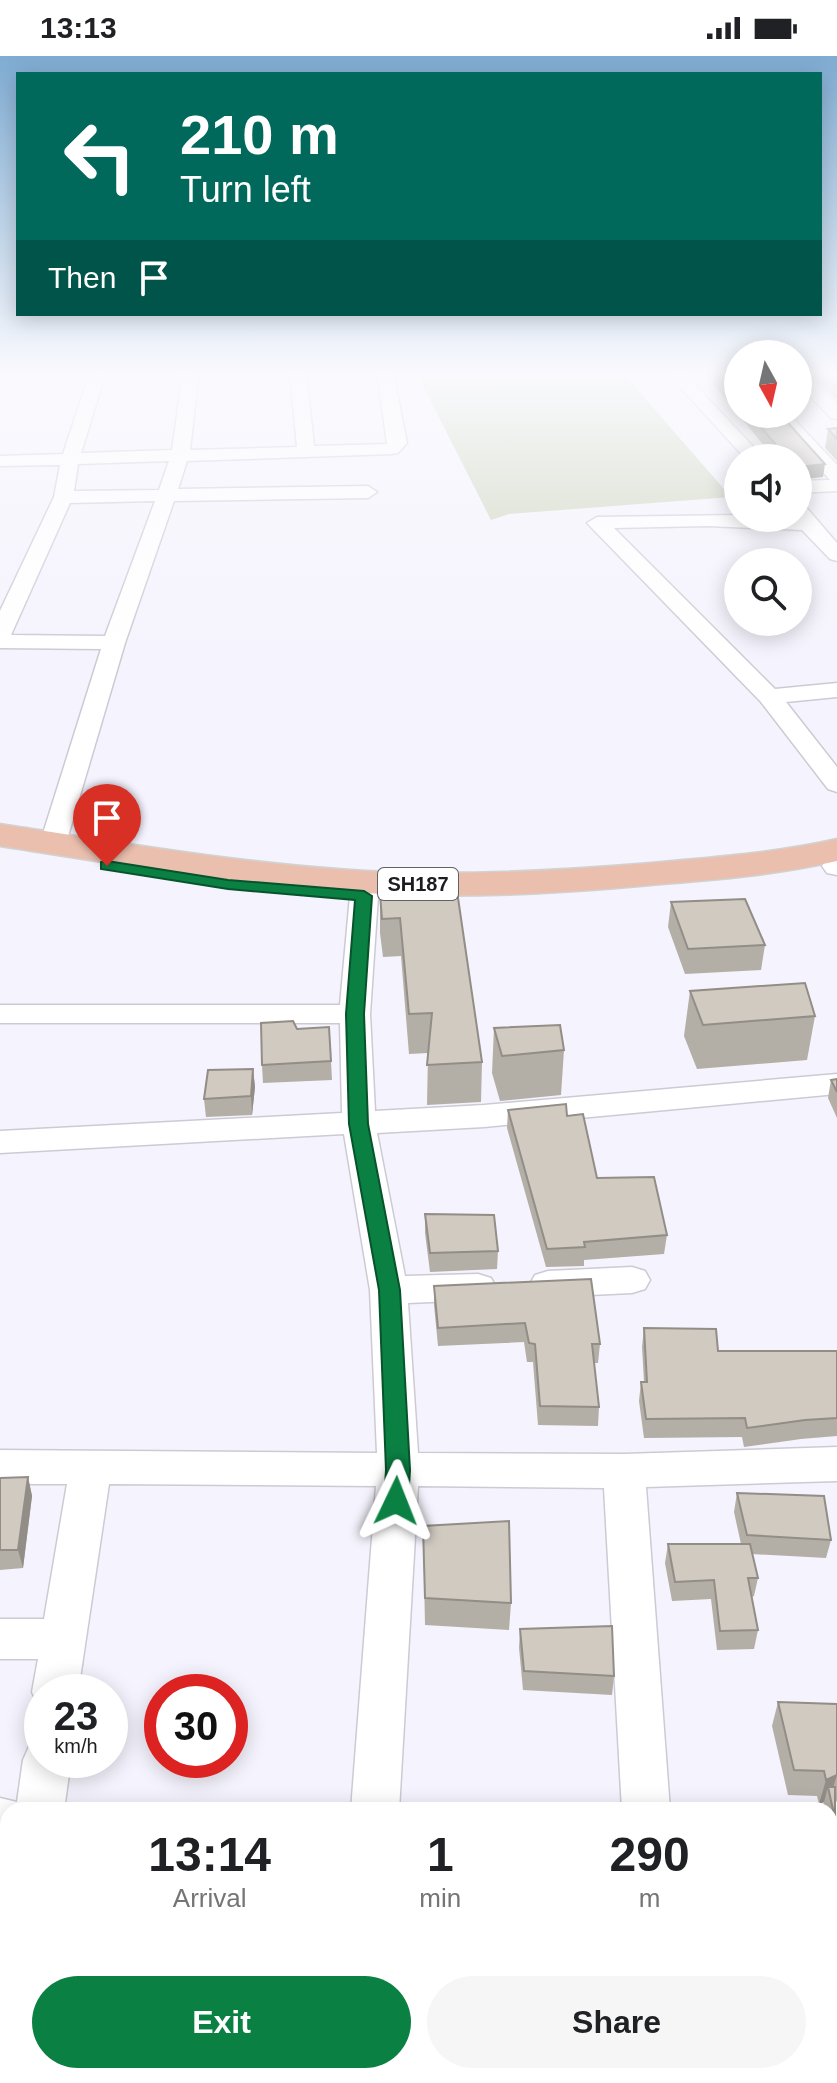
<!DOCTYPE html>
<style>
body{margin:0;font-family:Arial,sans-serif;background:#f6f6f6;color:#202124;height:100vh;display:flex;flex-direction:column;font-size:30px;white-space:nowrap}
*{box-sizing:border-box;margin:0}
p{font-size:26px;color:#757577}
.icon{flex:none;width:44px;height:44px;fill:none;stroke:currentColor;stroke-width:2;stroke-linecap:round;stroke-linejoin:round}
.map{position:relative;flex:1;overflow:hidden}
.sheet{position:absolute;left:0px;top:1746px;width:838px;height:282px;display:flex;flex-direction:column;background:#fff;border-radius:24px 24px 0 0;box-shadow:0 4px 20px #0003}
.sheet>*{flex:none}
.hud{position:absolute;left:16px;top:16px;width:806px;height:244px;border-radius:0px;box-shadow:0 4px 20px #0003;background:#00695c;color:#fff;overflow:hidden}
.needle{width:52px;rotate:172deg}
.tools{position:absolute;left:724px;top:284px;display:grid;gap:16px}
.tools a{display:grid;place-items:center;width:88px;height:88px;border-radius:50%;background:#fff;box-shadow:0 4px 20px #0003;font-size:40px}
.speed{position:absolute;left:24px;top:1618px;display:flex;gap:16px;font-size:40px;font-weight:700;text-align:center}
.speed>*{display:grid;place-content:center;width:104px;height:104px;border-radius:50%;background:#fff;box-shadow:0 4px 20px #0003;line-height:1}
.speed small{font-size:20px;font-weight:400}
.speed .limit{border:12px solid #d22;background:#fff;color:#111}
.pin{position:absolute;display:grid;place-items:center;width:68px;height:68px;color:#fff;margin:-82px -34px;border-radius:50% 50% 50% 0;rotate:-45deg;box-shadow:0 0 8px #0007}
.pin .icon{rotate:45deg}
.me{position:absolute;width:88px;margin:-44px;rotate:2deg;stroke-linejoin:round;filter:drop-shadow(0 0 6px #0008)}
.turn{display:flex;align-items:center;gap:28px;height:168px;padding:0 32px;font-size:36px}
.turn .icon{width:104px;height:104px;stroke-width:2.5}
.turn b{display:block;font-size:56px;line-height:68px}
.then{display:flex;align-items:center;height:76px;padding:0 32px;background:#0003;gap:16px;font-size:30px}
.eta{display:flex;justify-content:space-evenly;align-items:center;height:136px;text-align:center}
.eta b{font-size:48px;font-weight:700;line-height:56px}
.cta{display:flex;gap:16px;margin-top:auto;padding:16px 32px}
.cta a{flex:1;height:92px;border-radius:48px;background:#0b8043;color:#fff;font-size:32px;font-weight:700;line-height:92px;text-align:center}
.cta a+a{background:#f6f6f6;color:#202124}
.status{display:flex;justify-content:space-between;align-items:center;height:56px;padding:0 40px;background:#fff;direction:ltr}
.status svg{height:22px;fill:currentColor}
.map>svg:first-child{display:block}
.green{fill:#cbd3b9}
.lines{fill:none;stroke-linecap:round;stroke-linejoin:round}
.minor-casing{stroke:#cdcad4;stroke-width:3}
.primary-casing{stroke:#d2d2d2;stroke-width:3}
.minor{fill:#fff;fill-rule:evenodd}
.primary{fill:#eabfae;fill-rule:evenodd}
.wall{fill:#b3aea6}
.shaded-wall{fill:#928d87}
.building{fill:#d0cac1;stroke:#928d87;stroke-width:2}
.route{fill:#0b8043;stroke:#07532c;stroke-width:2}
.labels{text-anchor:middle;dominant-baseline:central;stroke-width:8;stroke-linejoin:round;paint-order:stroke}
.shield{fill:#fff;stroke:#616063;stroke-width:2}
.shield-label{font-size:20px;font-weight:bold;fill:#1d1c20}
</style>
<div class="status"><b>13:13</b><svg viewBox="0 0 49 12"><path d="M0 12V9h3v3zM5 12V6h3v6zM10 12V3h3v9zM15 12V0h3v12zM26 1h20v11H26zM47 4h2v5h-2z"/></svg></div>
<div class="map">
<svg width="837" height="2027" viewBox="0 0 837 2027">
<rect width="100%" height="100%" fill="#f5f3fd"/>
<path class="green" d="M416 316H622L731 441 509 458 491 464Z"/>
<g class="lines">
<defs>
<path id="minor" d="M90 316H106L81 397 172 394 183 316H199L190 394 297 391 290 316H306L314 390 387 388 377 316H393L407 387 398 397 392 398 187 405 178 433 368 430 377 436 368 442 174 445 125 587 66 787 62 793H44L40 787 101 593 0 592V555L54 441 60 409 0 410V400L63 398ZM169 405 159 434 74 435 78 408ZM155 445 105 580 11 579 70 447Z
M666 316H683L764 402H745Z
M798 316H804L837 348V363L831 362 798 328Z
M771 358H789L837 409V435L798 437V425L830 424Z
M798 448 805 450 837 487V505L830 503 802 474 708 470 614 472 775 633 837 627V641L786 646 837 711V736L828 733 761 646 587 467 597 461 738 459V462H798Z
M836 802H837V819L827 817 822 810 826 804Z
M364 832 374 834 378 840 370 958 375 1055 484 1049 837 1018V1038L484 1071 377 1077 405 1220 478 1218 491 1222 496 1231 491 1240 478 1244 408 1247 418 1397 624 1398 837 1391V1425L646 1431 670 1754H622L604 1432 418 1430 399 1754H351L376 1430 109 1428 78 1636H42V1652L39 1651 32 1636 38 1603H0V1563H44L67 1428H0V1394L377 1397 370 1234 344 1078 0 1097V1075L342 1057 340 967H0V949H340L350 840 354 834Z
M632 1211 645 1215 650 1224 645 1233 632 1237 548 1241 535 1237 530 1228 535 1219 548 1215Z
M42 1684V1704H71L64 1754H8V1790H0V1742L17 1746 23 1704 30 1688Z
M830 1746H837V1794H830V1754H812Z
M8 1972V2020H32V2027H0V1975Z
M331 2020H385L386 2027H330Z"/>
<path id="primary" d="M0 768C122 787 243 808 366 815 461 820 556 815 651 807 713 801 776 797 837 783V805C776 819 713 824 651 829 556 838 461 843 366 837 243 830 122 809 0 790Z"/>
</defs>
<use href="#minor" class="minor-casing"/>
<use href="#primary" class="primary-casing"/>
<use href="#minor" class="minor"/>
<use href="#primary" class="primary"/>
</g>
<path class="wall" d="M738 316V358H780L823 421 798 402H774L713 328 714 317Z
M807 316H837V344Z
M798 320 803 326 802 336H798Z
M837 372V405L825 392 828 373Z
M457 835 482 1006 481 1046 427 1049 428 997 409 998 401 900 383 901 380 877V838Z
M671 846 765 889 761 914 685 918 668 871Z
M690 935 815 960 807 1004 697 1013 684 980Z
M494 972 564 994 561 1039 500 1045 492 1017Z
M297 973 331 1005 332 1024 263 1027 262 1009Z
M253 1013 255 1031 252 1059 206 1061 204 1043Z
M837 1023V1062L828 1042 831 1024Z
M508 1054 567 1060 597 1122 667 1179 664 1198 584 1204V1210L546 1211 507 1072Z
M425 1158 498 1195 497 1213 430 1216 425 1177Z
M434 1230 600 1288 598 1307H594L599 1351 598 1370 538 1369 533 1306H527L524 1286 438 1290 434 1249Z
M644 1272 718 1295H837V1380L801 1383 744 1391 742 1381 644 1382 639 1345 641 1326H644L642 1291Z
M28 1421 32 1440 23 1512 0 1514V1422Z
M737 1437 831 1484 826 1502 752 1498 758 1522 754 1540 752 1541 758 1574 754 1593 717 1594 711 1543 672 1545 665 1507 668 1488H741L734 1456Z
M423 1470 511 1547 509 1574 425 1569Z
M520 1573 614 1620 612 1639 523 1634 519 1592Z
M778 1646 837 1648V1745L835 1744V1763L830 1779V1754H821L824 1746 819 1748 817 1740 788 1739 772 1670Z
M836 1772H837V1840L830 1805V1791Z
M404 2020H617V2026L722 2027H404Z
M784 2020H830L837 2027H785Z"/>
<path class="shaded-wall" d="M825 408 823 421 798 424V411Z
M253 1013 255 1031 252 1059 251 1040Z
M28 1421 32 1440 23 1512 18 1494Z
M837 1719 830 1742 828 1731 824 1746 819 1748 826 1724Z
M0 1779 4 1793 0 1822Z
M214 2020H219L218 2027H214Z"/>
<path class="building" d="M738 316V344L714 317Z
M820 316H837V332Z
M750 358H780L825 408 798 411V402H787Z
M837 372V383L828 373Z
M457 835 482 1006 427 1009 432 957 409 958 400 862 382 863 380 838Z
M745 843 765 889 688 893 671 846Z
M805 927 815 960 703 969 690 935Z
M293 965 297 973 329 971 331 1005 262 1009 261 967Z
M560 969 564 994 502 1000 494 972Z
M253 1013 251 1040 204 1043 208 1014Z
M837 1023V1036L831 1024Z
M566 1048 567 1060 583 1058 597 1122 654 1121 667 1179 584 1186 585 1191 547 1193 508 1054Z
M425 1158 494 1159 498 1195 430 1197Z
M591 1223 600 1288H592L599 1351 540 1350 535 1288 529 1287 525 1267 438 1272 434 1230Z
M644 1272 716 1273 718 1295H837V1362L805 1364 747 1372 745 1362 646 1363 641 1326H647Z
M28 1421 18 1494H0V1422Z
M737 1437 824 1440 831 1484 747 1479Z
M509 1465 511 1547 425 1542 423 1470Z
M668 1488H750L758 1522H748L758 1574 720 1575 714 1524 675 1526Z
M612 1570 614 1620 524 1615 520 1573Z
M778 1646 837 1648V1719L826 1724 824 1715 794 1714Z
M828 1731H835V1763Z
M830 1949H837V2027H794V2020H830Z
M148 2020H214V2027H147Z
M404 2020H475V2027H404Z
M496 2020H617V2026L722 2027H524V2022Z"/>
<linearGradient id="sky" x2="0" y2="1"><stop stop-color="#7facd3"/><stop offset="0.53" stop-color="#fafafe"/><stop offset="1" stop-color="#fafafe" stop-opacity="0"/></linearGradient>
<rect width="837" height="600" fill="url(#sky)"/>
<path class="route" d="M107 805 228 824 364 835 372 840 364 958 368 1068 400 1234 410 1414 408 1445 404 1452 396 1455 388 1452 384 1445 386 1414 379 1234 349 1068 346 958 355 844 228 833 101 813V806Z"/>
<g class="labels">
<rect class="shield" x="378" y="812" width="80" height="32" rx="6"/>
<g class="shield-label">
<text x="418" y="828">SH187</text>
</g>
</g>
</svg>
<div class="tools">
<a><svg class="needle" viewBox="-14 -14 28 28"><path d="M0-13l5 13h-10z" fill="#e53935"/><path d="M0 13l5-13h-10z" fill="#757577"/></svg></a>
<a><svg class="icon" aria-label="sound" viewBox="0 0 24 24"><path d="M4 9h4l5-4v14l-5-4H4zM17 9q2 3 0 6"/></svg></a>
<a><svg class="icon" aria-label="search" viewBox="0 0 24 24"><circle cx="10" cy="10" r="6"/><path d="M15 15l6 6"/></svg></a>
</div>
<div class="speed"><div>23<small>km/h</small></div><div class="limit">30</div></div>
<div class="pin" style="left:107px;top:810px;background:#d93025"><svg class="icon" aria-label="arrive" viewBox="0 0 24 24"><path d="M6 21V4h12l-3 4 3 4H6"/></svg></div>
<svg class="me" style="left:396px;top:1445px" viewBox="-20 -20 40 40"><path d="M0-17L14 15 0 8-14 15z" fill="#0b8043" stroke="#fff" stroke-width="4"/></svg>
<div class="hud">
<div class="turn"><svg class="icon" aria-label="left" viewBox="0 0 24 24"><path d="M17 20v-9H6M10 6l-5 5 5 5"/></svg><div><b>210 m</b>Turn left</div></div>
<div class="then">Then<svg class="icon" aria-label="arrive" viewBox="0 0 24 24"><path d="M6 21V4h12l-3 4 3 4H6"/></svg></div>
</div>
<section class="sheet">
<div class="eta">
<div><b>13:14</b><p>Arrival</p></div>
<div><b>1</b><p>min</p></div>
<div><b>290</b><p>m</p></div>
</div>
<div class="cta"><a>Exit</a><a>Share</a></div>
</section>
</div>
